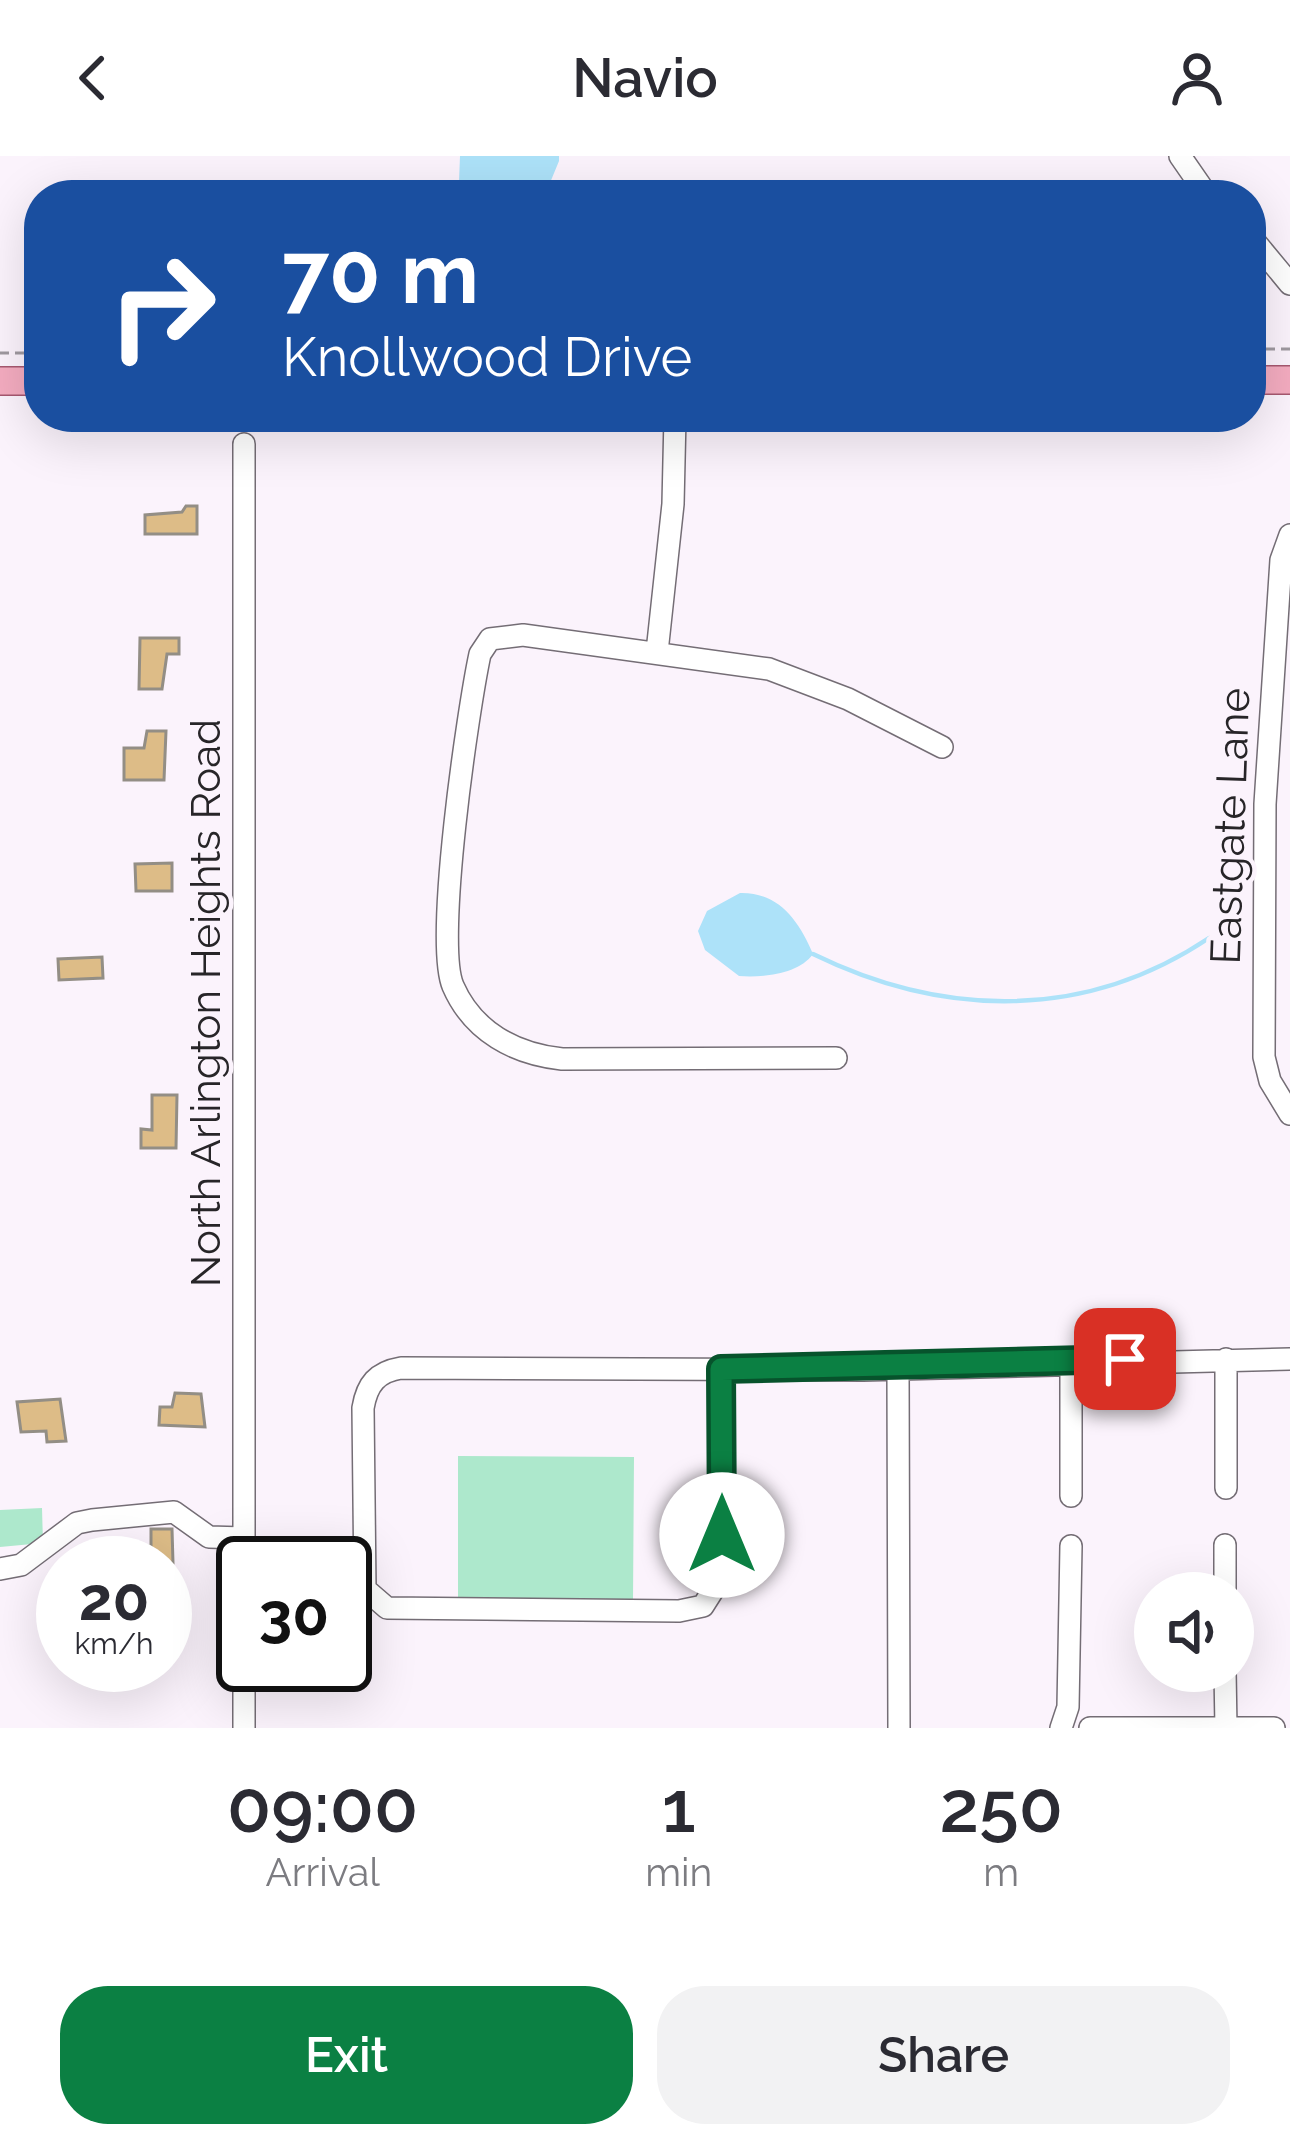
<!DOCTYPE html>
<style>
body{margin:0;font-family:Raleway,sans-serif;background:#f2f2f3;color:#2b2b33;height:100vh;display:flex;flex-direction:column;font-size:45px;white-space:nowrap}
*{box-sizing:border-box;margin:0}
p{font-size:39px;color:#7c7c81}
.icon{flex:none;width:66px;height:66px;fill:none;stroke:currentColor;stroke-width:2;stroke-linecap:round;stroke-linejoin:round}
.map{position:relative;height:1572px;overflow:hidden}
.drawer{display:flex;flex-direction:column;background:#fff;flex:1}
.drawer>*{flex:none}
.top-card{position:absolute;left:24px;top:24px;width:1242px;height:252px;border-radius:48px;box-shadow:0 12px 48px #0002;background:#1a4fa0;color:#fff;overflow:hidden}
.buttons{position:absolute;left:1134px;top:1416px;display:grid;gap:24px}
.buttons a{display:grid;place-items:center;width:120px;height:120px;border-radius:50%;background:#fff;box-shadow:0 12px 48px #0002;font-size:60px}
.speed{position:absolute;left:36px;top:1380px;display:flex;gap:24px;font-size:60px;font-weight:700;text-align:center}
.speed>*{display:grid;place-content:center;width:156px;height:156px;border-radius:50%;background:#fff;box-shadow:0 12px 48px #0002;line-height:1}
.speed small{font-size:30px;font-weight:400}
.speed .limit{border:6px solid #111;border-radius:18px;background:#fff;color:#111}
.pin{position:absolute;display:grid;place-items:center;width:102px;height:102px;color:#fff;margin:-51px;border-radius:24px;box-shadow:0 6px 18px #0006}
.me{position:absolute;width:132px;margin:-66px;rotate:0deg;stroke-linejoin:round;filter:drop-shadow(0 0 9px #0008)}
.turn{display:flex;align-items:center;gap:42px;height:252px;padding:0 60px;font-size:54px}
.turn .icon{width:156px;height:156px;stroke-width:2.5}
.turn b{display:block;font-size:84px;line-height:102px}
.eta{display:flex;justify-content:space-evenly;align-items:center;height:204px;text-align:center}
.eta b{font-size:72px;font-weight:600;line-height:84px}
.button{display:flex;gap:24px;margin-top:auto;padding:24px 60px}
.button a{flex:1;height:138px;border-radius:48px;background:#0b8043;color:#fff;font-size:48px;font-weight:600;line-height:138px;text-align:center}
.button a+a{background:#f2f2f3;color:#2b2b33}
header{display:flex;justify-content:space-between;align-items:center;height:156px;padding:0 60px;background:#fff;font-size:54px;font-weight:600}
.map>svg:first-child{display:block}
.green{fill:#ade8cc}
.water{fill:#ade2f9}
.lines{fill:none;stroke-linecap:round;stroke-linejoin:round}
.stream{stroke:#ade2f9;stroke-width:4.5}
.building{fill:#ddbc87;stroke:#938e85;stroke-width:3}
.minor-casing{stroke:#746d75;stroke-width:24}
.major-casing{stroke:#a75870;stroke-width:30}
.path{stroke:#9f99a0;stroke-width:3;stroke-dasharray:9 6;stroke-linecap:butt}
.minor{stroke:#fff;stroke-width:21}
.major{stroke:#f4acc0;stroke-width:27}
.route-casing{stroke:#07532c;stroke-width:30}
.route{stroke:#0b8043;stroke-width:21}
.labels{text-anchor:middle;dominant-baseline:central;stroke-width:9;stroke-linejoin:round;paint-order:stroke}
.street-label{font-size:42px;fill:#272528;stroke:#fbf3fc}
</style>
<header><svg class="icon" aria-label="back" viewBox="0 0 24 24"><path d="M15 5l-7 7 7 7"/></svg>Navio<svg class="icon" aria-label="person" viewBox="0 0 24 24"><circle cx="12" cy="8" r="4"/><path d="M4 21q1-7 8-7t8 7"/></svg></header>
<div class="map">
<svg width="1290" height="1572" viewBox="0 0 1290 1572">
<rect width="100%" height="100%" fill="#fbf3fc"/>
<path class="green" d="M458 1300 634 1301 633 1445H458Z
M42 1352 43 1387 0 1391V1354Z"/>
<path class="water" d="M460 0H559V5L545 39H443L459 26Z
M740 737C779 736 799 765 813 798 799 818 762 822 739 820L705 794 698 775 707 755Z"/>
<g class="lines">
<path class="stream" d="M813 798C944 862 1085 865 1209 782"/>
</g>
<path class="building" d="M186 350H197V378H145V359L182 356Z
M140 482H179V498H167L162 533H139Z
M147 575H166L164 624H124V592H144Z
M172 707V735H136L135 708Z
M102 801 103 822 59 824 58 803Z
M152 939H177L176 992H141V973L152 974Z
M175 1237 201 1238 205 1271 159 1269 160 1251H172Z
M60 1243 66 1285 47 1286 46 1275 21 1276 17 1246Z
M151 1373H172L173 1407H138V1391L151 1390Z"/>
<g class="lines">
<defs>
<path id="minor" d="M1180 0 1207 39
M1251 81 1290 128
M1290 379 1281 404 1265 648 1264 901 1270 925 1290 958
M657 496 673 348 675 261
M836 902 562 903C515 898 473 876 453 830 434 786 468 554 480 498L490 483 523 479 769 513 848 543 942 591
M1226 1203V1332
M898 1212 899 1572
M721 1213 722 1420 703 1450 679 1455 387 1452 365 1433 363 1252C367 1228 377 1216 401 1212L863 1214 1290 1203
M1071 1340V1205
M1225 1389V1437
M244 1407V288
M0 1413 21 1409 77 1367 92 1364 174 1356 209 1381 244 1382
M1225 1515 1226 1572
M244 1572V1509
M1061 1572 1068 1551 1071 1390
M1090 1572H1274"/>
<path id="major" d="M1251 224H1290
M0 225H39"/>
</defs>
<use href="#minor" class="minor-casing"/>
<use href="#major" class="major-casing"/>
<path class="path" d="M1251 193H1290
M0 197H39"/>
<use href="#minor" class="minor"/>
<use href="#major" class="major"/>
</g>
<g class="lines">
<defs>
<path id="route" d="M722 1379 721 1213 1125 1203"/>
</defs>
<use href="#route" class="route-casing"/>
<use href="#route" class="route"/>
</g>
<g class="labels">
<g class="street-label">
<text transform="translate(1230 670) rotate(-88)">Eastgate Lane</text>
<text transform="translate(205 847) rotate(-90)">North Arlington Heights Road</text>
</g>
</g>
</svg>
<div class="buttons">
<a><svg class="icon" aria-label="sound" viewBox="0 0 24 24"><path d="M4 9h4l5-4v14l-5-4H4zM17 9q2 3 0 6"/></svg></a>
</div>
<div class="speed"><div>20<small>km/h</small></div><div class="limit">30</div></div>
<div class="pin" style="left:1125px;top:1203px;background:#d93025"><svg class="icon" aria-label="arrive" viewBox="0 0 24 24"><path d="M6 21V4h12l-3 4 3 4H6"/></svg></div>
<svg class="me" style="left:722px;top:1379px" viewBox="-20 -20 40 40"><circle r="19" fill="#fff"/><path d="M0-13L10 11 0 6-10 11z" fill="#0b8043"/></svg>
<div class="top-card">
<div class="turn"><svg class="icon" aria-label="right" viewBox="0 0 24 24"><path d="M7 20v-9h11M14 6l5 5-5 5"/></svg><div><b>70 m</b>Knollwood Drive</div></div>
</div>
</div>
<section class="drawer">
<div class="eta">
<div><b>09:00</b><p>Arrival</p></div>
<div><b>1</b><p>min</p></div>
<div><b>250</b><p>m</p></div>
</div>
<div class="button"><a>Exit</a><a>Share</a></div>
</section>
